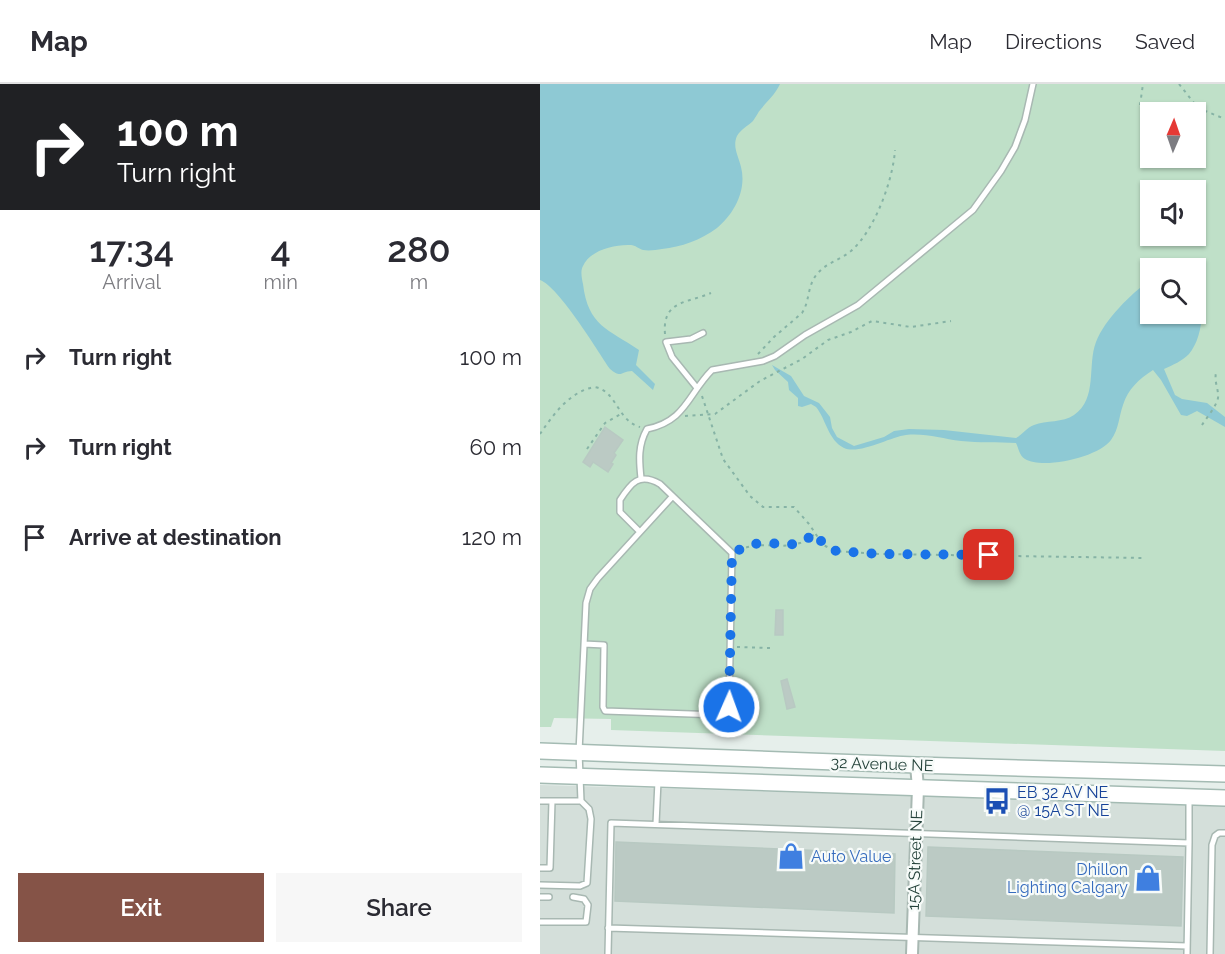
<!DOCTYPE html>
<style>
body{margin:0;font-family:Raleway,sans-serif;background:#f7f7f7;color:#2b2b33;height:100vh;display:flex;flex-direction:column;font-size:22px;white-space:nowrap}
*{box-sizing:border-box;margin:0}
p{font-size:20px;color:#7c7c81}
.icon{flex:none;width:33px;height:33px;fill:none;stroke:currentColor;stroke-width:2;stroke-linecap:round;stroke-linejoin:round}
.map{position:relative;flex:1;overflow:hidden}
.sheet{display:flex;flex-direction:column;background:#fff;width:540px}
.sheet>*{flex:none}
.hud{background:#202124;color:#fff;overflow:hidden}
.needle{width:39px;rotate:2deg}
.controls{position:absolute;left:600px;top:18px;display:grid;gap:12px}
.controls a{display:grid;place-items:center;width:66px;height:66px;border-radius:0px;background:#fff;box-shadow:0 2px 4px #0004;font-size:30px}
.pin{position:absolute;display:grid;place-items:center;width:51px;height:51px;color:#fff;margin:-26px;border-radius:12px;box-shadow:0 3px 9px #0006}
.me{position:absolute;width:66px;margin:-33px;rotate:2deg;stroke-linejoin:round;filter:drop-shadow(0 0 4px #0008)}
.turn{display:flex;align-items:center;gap:21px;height:126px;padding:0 18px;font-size:27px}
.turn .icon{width:78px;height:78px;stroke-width:2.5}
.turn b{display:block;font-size:42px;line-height:51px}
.eta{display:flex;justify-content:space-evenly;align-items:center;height:102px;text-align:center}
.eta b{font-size:36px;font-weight:600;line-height:42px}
.primary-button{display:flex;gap:12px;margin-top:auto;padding:12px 18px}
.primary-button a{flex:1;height:69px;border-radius:0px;background:#855347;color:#fff;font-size:24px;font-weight:600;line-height:69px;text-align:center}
.primary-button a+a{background:#f7f7f7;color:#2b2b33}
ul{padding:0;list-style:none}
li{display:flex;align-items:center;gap:18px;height:90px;padding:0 18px}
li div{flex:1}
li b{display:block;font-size:22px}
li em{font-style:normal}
header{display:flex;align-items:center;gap:36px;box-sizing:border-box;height:84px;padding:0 30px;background:#fff;border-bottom:2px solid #e1e1e2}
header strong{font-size:28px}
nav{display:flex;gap:33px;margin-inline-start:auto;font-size:21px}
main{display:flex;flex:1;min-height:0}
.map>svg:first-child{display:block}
.built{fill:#d4dfda}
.green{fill:#bfe0c8;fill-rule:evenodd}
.water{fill:#8ec9d4}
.building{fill:#bbcac4;stroke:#b8c9c2;stroke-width:1.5}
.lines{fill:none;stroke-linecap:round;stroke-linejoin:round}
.service-casing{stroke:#a8b8b2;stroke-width:8}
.minor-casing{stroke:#a8b8b2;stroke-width:14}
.secondary-casing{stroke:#a4bbb3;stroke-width:18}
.path{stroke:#86b3a5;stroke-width:2;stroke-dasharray:3 4.5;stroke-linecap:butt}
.service{stroke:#fff;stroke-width:5}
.minor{stroke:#fff;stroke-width:10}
.secondary{stroke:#fff;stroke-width:15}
.route{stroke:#1a73e8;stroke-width:10;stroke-dasharray:0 18}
.labels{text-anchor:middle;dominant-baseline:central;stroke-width:4.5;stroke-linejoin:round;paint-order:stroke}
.street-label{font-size:16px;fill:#24423a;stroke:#f7fbf9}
.transit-label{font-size:16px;fill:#164399;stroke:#f7fbf9;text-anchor:start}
.shop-label{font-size:16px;fill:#366cbe;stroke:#f7fbf9;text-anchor:start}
</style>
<header>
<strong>Map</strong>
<nav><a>Map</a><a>Directions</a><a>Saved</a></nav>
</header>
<main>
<section class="sheet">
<div class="hud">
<div class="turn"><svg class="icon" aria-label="right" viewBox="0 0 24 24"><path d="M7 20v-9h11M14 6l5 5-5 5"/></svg><div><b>100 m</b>Turn right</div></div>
</div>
<div class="eta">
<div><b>17:34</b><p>Arrival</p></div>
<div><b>4</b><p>min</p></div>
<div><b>280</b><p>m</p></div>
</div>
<ul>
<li><svg class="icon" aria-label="right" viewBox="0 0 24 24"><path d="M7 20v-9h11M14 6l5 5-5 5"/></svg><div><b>Turn right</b></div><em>100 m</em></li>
<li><svg class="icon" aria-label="right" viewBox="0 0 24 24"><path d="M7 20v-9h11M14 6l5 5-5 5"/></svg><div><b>Turn right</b></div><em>60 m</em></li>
<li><svg class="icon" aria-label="arrive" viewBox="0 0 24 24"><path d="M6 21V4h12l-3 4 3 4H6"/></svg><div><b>Arrive at destination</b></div><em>120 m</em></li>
</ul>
<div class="primary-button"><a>Exit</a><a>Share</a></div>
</section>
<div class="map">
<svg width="685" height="870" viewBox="0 0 685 870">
<rect width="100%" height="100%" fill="#e6efeb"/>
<path class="built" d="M0 701 685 721V870H0Z"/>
<path class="green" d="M0 0H685V667L71 646V635L14 634 11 643H0ZM610 28H656V74H610ZM610 106H656V152H610ZM610 184H656V230H610Z"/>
<path class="water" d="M0 0H240C234 12 229 15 221 25 218 28 216 33 213 37 208 42 201 45 197 52 192 63 199 73 201 83 207 106 194 130 177 144 161 156 141 163 122 165 116 166 109 167 103 166 99 165 95 161 91 161 75 160 50 166 43 182 40 187 42 195 43 200 48 242 68 245 99 266L96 281 115 300 113 306 92 287C81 287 82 295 70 285 57 266 19 203 0 196Z
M610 196V230H656V206C666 223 662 255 649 270 642 277 633 281 624 285L635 311 642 315 667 319 685 333V343L657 327 647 332 641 331 621 296 613 286C599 295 588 305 583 321 579 332 579 345 571 356 559 373 503 386 485 375 479 371 479 365 476 359 458 358 439 359 421 357 402 355 386 349 366 351 350 353 319 371 304 364 288 356 286 335 276 323L271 320 262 323 258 322V314L249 306 248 298 235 286 232 281 251 292 264 312 279 319 290 333 292 344 297 353 314 362 344 353 354 347 369 345 404 346 476 354C483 350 486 344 494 341 506 336 523 339 534 331 558 315 547 281 556 258 565 235 591 210 610 196Z"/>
<path class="building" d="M65 343 83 356 74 369 76 371 71 379 73 380 68 388 53 378 50 383 43 378Z
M236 526H243V551H235Z
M247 595 255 623 247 625 241 597Z
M76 758 355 770 354 829 75 817Z
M388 763 643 773 641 842 386 832Z"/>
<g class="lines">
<defs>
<path id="service" d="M157 304 132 273 126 258 151 255 163 249
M101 394C99 376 98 361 107 345 146 337 148 310 172 286L223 277 235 272 265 251 318 221 433 126 461 87 475 63 485 36 493 0
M44 560 64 561 63 623 65 627 180 631 189 623 192 469 120 400C99 388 91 399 80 416V428L100 448
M0 717H41
M116 740 118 697
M0 784H10L12 717
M0 801 40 802 47 799 51 735 49 725 41 717 39 668 46 519 50 505 58 494 132 413
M0 813H9
M0 838H46L48 821 44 815 33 813
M68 844 647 862
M68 870 71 739 649 759V715
M647 870 649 759
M670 870 672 761 675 752 679 749H685"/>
<path id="minor" d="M372 870 378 704 376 681"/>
<path id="secondary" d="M0 667 376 681 685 690
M0 691 685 714"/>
</defs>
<use href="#service" class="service-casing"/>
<use href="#minor" class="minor-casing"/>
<use href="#secondary" class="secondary-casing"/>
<path class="path" d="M639 0 658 24 685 35
M600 21 603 0
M125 250C122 216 148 219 171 209
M218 270 234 253 262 229C270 217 267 202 277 190 286 179 300 176 311 167 335 146 353 96 355 66
M162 312 183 375 210 412 223 423H254L269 440 283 461 296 467 339 470 604 474
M145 332 175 330 220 297 262 275 288 256 311 248 332 237 371 243 411 237
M662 341C667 333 676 323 678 314 679 306 674 298 676 289
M0 350C13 331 29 308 54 303 77 306 77 337 100 343
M47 365 65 339 81 330
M199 466C222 456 239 466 260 459 266 457 271 453 276 449
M197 563 230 564"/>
<use href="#service" class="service"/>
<use href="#minor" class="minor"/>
<use href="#secondary" class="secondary"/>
</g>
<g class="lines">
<path class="route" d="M189 623 192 469C200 466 207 461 215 460 243 456 248 469 276 449L283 460 296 467 339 470 449 471"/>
</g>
<defs>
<symbol id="bus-bare" viewBox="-9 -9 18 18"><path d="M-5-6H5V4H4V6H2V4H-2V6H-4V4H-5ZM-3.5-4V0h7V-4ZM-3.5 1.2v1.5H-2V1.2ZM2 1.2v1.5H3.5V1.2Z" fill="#1a4fb4" stroke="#f7fbf9" stroke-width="2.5" paint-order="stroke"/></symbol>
<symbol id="shop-bare" viewBox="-9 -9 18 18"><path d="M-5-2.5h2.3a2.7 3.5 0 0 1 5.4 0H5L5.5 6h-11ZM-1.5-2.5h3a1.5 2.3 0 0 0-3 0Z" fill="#3f7fe0" stroke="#f7fbf9" stroke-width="2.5" paint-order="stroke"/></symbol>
</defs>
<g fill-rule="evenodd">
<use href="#bus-bare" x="438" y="698" width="38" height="38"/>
<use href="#shop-bare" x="232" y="753" width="38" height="38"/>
<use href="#shop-bare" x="589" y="775" width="38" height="38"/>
</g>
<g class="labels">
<g class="street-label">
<text transform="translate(342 680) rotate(2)">32 Avenue NE</text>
<text transform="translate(375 776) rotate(-88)">15A Street NE</text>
</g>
<g class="transit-label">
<text x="477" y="708">EB 32 AV NE<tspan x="477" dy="18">@ 15A ST NE</tspan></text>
</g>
<g class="shop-label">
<text x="271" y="772">Auto Value</text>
<text x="588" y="785" text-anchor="end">Dhillon<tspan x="588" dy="18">Lighting Calgary</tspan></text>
</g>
</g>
</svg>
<div class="controls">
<a><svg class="needle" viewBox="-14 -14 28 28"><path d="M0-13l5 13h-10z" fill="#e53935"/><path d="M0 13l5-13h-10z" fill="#7c7c81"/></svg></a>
<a><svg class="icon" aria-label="sound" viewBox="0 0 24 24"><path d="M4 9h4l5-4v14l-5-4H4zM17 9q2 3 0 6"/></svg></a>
<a><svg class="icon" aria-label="search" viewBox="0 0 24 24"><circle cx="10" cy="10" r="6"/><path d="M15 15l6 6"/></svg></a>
</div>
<div class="pin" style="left:449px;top:471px;background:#d93025"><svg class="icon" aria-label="arrive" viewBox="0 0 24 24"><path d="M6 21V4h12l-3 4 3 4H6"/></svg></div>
<svg class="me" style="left:189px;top:623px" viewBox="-20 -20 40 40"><circle r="17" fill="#1a73e8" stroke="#fff" stroke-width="3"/><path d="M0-11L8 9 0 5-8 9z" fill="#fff"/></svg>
</div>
</main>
